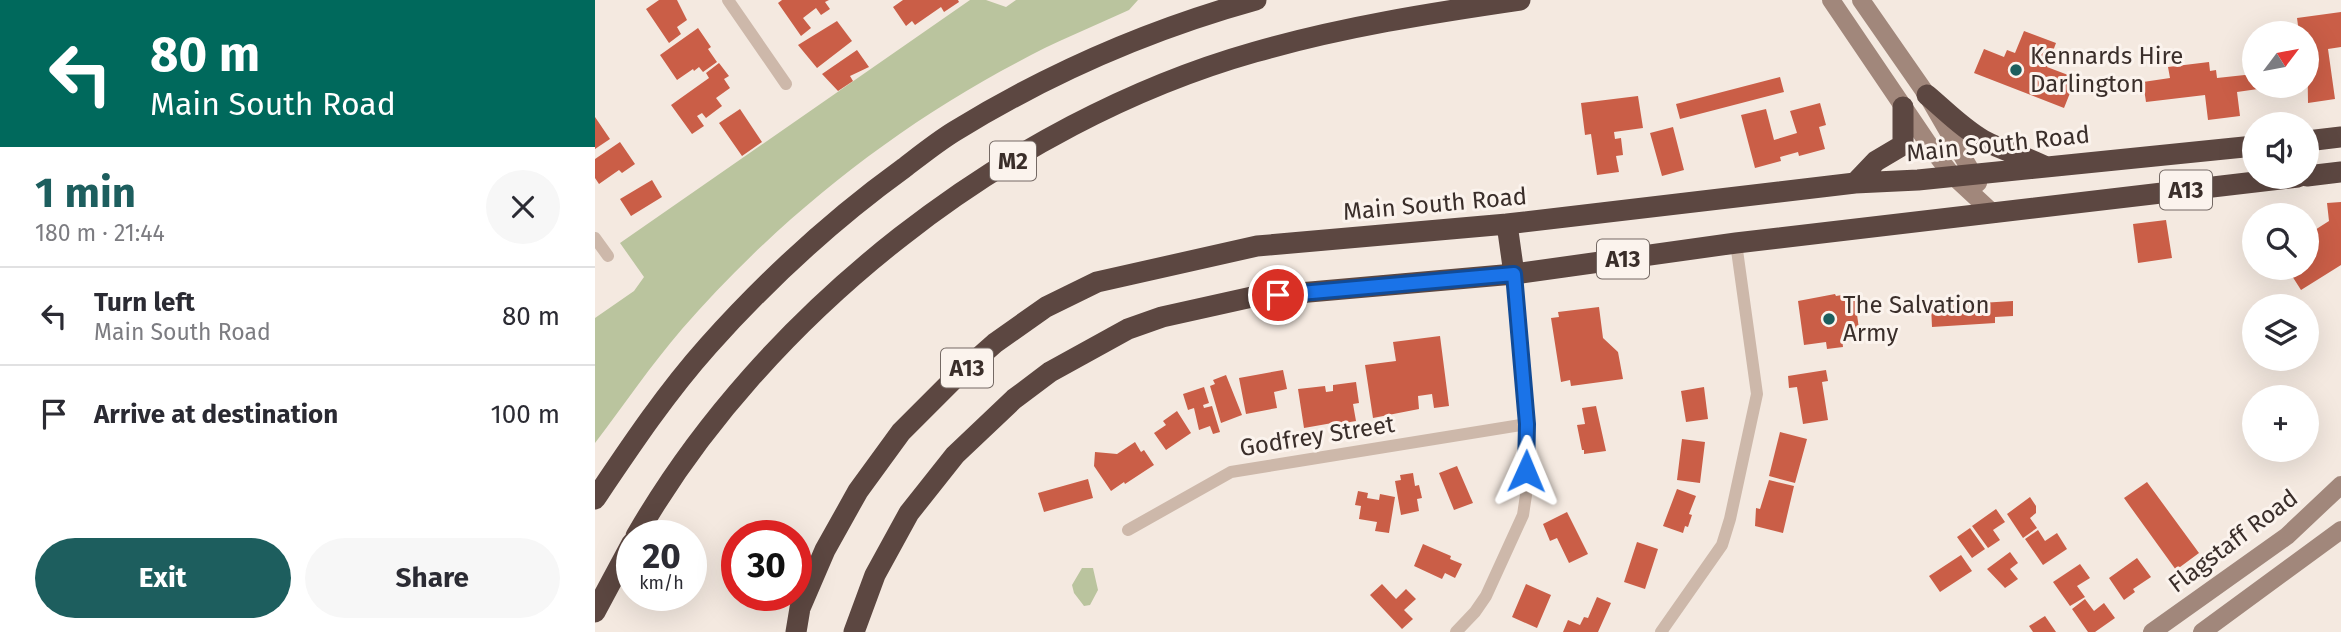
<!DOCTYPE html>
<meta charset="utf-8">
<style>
body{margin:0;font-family:"Fira Sans",sans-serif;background:#f7f7f7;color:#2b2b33;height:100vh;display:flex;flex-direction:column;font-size:26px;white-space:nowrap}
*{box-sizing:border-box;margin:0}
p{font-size:23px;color:#7c7c81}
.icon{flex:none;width:38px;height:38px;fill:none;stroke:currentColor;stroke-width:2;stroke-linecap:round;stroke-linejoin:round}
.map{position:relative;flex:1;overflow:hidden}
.drawer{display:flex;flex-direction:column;background:#fff;width:595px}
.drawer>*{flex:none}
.hud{background:#00695c;color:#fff;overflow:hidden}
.needle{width:46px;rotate:58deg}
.tools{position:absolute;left:1647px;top:21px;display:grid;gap:14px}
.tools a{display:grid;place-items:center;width:77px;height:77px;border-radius:50%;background:#fff;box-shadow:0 7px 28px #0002;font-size:35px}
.speed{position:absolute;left:21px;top:520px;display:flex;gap:14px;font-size:35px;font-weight:700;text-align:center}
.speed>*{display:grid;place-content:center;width:91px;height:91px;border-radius:50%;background:#fff;box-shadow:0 7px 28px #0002;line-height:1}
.speed small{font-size:18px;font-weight:400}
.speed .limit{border:10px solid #d22;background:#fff;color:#111}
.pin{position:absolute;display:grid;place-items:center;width:60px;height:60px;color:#fff;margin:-30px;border:4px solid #fff;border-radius:50%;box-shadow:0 2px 7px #0007}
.me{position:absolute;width:77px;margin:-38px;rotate:1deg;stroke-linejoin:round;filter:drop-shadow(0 0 5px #0008)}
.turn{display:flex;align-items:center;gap:24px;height:147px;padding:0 35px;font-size:32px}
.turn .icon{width:91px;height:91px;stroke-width:2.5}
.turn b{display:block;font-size:49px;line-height:60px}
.round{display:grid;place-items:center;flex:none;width:74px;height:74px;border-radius:37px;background:#f7f7f7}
.summary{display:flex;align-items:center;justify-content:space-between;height:119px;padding:0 35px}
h1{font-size:42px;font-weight:700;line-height:52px;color:#1d5e5e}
.action{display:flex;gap:14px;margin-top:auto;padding:14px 35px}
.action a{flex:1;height:80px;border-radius:42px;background:#1d5e5e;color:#fff;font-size:28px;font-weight:700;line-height:80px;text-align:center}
.action a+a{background:#f7f7f7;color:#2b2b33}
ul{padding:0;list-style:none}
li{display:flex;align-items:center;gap:21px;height:98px;padding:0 35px;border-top:2px solid #e1e1e2}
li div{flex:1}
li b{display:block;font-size:26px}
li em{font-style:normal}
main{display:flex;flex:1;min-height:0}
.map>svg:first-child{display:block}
.green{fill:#bac49e}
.building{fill:#ca5e47}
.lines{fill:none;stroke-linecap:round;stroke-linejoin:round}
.street{stroke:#cdb8aa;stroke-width:12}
.secondary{stroke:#a1877b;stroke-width:18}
.highway{stroke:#5c4741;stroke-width:21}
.route-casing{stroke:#114b97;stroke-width:18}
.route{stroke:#1a73e8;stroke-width:12}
.poi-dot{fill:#1d5e5e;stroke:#fbf3ed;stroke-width:2.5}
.labels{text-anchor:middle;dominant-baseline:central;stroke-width:6;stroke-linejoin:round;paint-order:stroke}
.shield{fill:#fbf3ed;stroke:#746964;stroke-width:2}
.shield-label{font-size:23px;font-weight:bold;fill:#3a2e2a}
.poi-label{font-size:24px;fill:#3a2e2a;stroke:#fbf3ed;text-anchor:start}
.street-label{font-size:24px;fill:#3a2e2a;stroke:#fbf3ed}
</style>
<main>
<section class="drawer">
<div class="hud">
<div class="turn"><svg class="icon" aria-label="left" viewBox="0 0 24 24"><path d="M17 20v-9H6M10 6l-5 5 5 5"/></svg><div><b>80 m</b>Main South Road</div></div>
</div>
<div class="summary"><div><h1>1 min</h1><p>180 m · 21:44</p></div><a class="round"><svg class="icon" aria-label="close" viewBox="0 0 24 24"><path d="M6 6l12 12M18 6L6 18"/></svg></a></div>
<ul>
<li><svg class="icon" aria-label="left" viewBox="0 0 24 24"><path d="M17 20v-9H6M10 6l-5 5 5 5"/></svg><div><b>Turn left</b><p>Main South Road</p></div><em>80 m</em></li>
<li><svg class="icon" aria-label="arrive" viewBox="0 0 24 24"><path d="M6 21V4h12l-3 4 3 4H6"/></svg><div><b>Arrive at destination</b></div><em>100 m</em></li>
</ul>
<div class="action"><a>Exit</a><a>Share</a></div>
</section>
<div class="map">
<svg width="1746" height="632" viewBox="0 0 1746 632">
<rect width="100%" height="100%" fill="#f4e9e0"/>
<path class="green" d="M375 0H391L411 7 421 0H543L534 10C497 27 459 42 423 62 296 129 181 221 87 329 56 365 29 405 0 443V318L39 291 49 277 25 243Z
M487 568H498L503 590 495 605 489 606 479 593 477 585Z"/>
<path class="building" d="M64 0H82L92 20 82 27 86 34 74 43 51 9Z
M187 0H234L230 2 235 9 226 15 221 8 208 18 216 28 206 36 183 3Z
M308 0H363L364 2 349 12 346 7 320 25 317 21 311 26 298 7Z
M1746 12V47L1733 49 1740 99 1713 103 1712 33H1704L1702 18Z
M242 21 257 41 222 68 203 45Z
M103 28 116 47 113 49 122 62 108 72 104 67 99 71 98 69 82 80 65 55Z
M1429 31 1461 43 1452 67 1481 78 1469 108 1379 73 1389 49 1409 57 1412 50 1420 53Z
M262 50 274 67 255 76 258 81 243 91 227 74Z
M1614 62 1615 71 1621 70 1622 78 1659 74V86L1677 87 1642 92 1645 116 1613 120 1610 95 1551 102 1548 82 1575 78 1573 67Z
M124 63 134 76 129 79 135 88 121 98 127 106 111 118 107 113 102 116 109 126 97 134 76 105 114 78 111 73Z
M1185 77 1189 92 1085 119 1081 104Z
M1043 96 1048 128 1019 132 1020 139 1026 138 1028 155 1021 156 1024 172 1002 175 996 134 990 135 986 103Z
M1225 103 1231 125 1224 127 1230 149 1204 156 1203 152 1185 157 1186 161 1160 168 1146 115 1171 109 1179 140 1202 133 1195 111Z
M145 109 167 142 147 156 124 123Z
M0 117 15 139 0 149Z
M1078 127 1089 170 1067 176 1055 133Z
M25 142 40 164 27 173 24 170 4 184 0 178V159Z
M57 180 67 197 36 216 25 199Z
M1746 202V265L1706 290 1692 268H1712V235L1734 221 1732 203Z
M1571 220 1577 258 1543 263 1538 224Z
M1259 293 1265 336 1247 339 1248 347 1232 349 1231 342 1209 345 1203 301 1240 294 1241 296Z
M1418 301V316L1400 317V323L1337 327 1336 306Z
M1004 307 1008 338 1023 352 1028 379 976 386 975 380 966 382 956 318 964 317 963 312Z
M845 336 854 406 839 408 837 394 823 396 824 409 778 418 770 365 801 361 798 342Z
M688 370 692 389 679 392 682 408 651 414 644 378Z
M1231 370 1233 381 1227 382 1233 420 1208 424 1202 387 1194 388 1193 376Z
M631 375 647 415 626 423 615 386 620 384 618 380Z
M761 382 764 403 758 404 761 421 743 424V422L709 428 703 389 730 386 731 392 738 391V385Z
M609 387 614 403 608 405 609 408 617 406 625 432 618 434 615 426 604 430 599 408 593 410 588 394Z
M1109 387 1113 419 1091 422 1086 391Z
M1001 406 1011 451 989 454V450H987L982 425 990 424 987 408Z
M582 411 596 433 571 450 559 433 571 425 568 421Z
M1185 432 1212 439 1200 483 1174 476Z
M1087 439 1110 442 1105 483 1082 480Z
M540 442 546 452 549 450 559 465 530 484 529 482 516 491 499 466 500 452 522 454Z
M862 466 878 503 859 510 844 473Z
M818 473 820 486 824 485 827 498 822 499 824 511 806 515 800 481 806 480 805 475Z
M493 479 498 498 449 512 443 493Z
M1174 480 1199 486 1188 533 1160 526 1161 508 1165 509Z
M1552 482 1604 553 1581 570 1529 498Z
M1082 489 1101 496 1094 514 1097 515 1093 527 1090 526 1088 533 1068 526Z
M763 491 773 493 772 498 784 500 785 494 800 497 794 533 780 531 782 522 764 519 766 506 760 505Z
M1435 497 1441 506V513L1435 518 1442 528 1428 538 1412 514Z
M1401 509 1410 522 1398 530 1405 540 1393 548 1377 526Z
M972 512 993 554 974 563 962 538 955 541 948 524Z
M1375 528 1390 549 1377 558 1362 537Z
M1443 530 1450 541 1462 533 1472 549 1448 565 1430 539Z
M1042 542 1063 549 1050 589 1029 582Z
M828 544 856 556 855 559 867 564 860 578 850 573 847 579 819 566Z
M1415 552 1423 563 1415 569 1423 579 1410 588 1392 569Z
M1366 555 1377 571 1345 592 1334 576Z
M1542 558 1556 577 1538 589 1540 592 1529 600 1514 578Z
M1485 564 1495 578 1482 586 1490 597 1475 606 1458 582Z
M787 584 801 599 811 589 821 599 809 610 818 619 807 629 775 595Z
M931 584 956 595 942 628 917 617Z
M1002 597 1016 603 1003 632H968L973 620 985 625 989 617 993 618Z
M1490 599 1499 611 1509 603 1520 618 1500 632H1493L1477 609Z
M1450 616 1461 632H1438L1434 626Z"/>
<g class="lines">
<path class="street" d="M133 0 191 84
M0 238 13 256
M533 530 636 472 932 424
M861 632 880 612 891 596 928 515 931 495 932 424 919 274
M1066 632 1127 545 1135 519 1162 394 1141 243"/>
<path class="secondary" d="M1236 0 1339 152 1358 176 1399 214
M1266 0 1332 95 1383 183
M1557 632 1692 536 1746 485
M1607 632 1746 530"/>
<path class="highway" d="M1332 95C1350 110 1367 128 1388 140 1406 150 1429 156 1449 166
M1712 141 1746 137
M1712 176 1746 172
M1260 183 1281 161 1308 145V107
M912 224 919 274
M0 499C35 447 71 393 113 346 172 280 237 220 309 168 326 155 342 142 360 131 453 74 556 29 661 0
M41 536C169 313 413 122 660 52 747 27 836 13 925 0
M0 612 37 543
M201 632 205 608 230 550 263 491 306 432 357 381 400 343 451 307 502 282 662 246 912 224 1260 183 1323 180 1659 146
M259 632 280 575 314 513 360 455 419 399 455 372 533 329 567 317 657 297 919 274 1141 243 1703 177"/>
</g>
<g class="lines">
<defs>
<path id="route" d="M683 295 919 274 932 424 931 471"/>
</defs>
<use href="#route" class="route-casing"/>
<use href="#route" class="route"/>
</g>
<g class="poi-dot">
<circle cx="1421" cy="70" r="7"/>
<circle cx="1234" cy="319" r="7"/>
</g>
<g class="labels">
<g class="shield">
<rect x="395" y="141.5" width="46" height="39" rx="5"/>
<rect x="1565" y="170.5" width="52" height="39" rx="5"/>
<rect x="1002" y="239.5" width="52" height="39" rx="5"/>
<rect x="346" y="348.5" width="52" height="39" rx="5"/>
</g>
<g class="shield-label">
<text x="418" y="161">M2</text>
<text x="1591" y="190">A13</text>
<text x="1028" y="259">A13</text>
<text x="372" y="368">A13</text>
</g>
<g class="poi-label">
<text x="1435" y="56">Kennards Hire<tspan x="1435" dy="28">Darlington</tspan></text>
<text x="1248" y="305">The Salvation<tspan x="1248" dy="28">Army</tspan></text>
</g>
<g class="street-label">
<text transform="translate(1403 144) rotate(-6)">Main South Road</text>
<text transform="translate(840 204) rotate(-5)">Main South Road</text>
<text transform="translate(722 436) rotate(-9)">Godfrey Street</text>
<text transform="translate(1638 541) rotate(-37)">Flagstaff Road</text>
</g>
</g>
</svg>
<div class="tools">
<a><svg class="needle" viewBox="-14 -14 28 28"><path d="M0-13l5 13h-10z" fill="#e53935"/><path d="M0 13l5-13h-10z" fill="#7c7c81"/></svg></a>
<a><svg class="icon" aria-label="sound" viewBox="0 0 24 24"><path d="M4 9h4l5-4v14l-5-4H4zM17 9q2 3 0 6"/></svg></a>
<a><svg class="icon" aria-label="search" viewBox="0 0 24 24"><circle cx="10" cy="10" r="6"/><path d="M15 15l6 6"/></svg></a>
<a><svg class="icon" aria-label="layers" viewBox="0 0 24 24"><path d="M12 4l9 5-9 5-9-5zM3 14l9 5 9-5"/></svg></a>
<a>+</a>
</div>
<div class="speed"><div>20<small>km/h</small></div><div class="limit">30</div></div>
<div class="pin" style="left:683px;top:295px;background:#d93025"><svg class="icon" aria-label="arrive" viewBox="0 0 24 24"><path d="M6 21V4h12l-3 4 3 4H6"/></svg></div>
<svg class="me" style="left:931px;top:471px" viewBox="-20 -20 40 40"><path d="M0-17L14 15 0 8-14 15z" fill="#1a73e8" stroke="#fff" stroke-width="4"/></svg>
</div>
</main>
